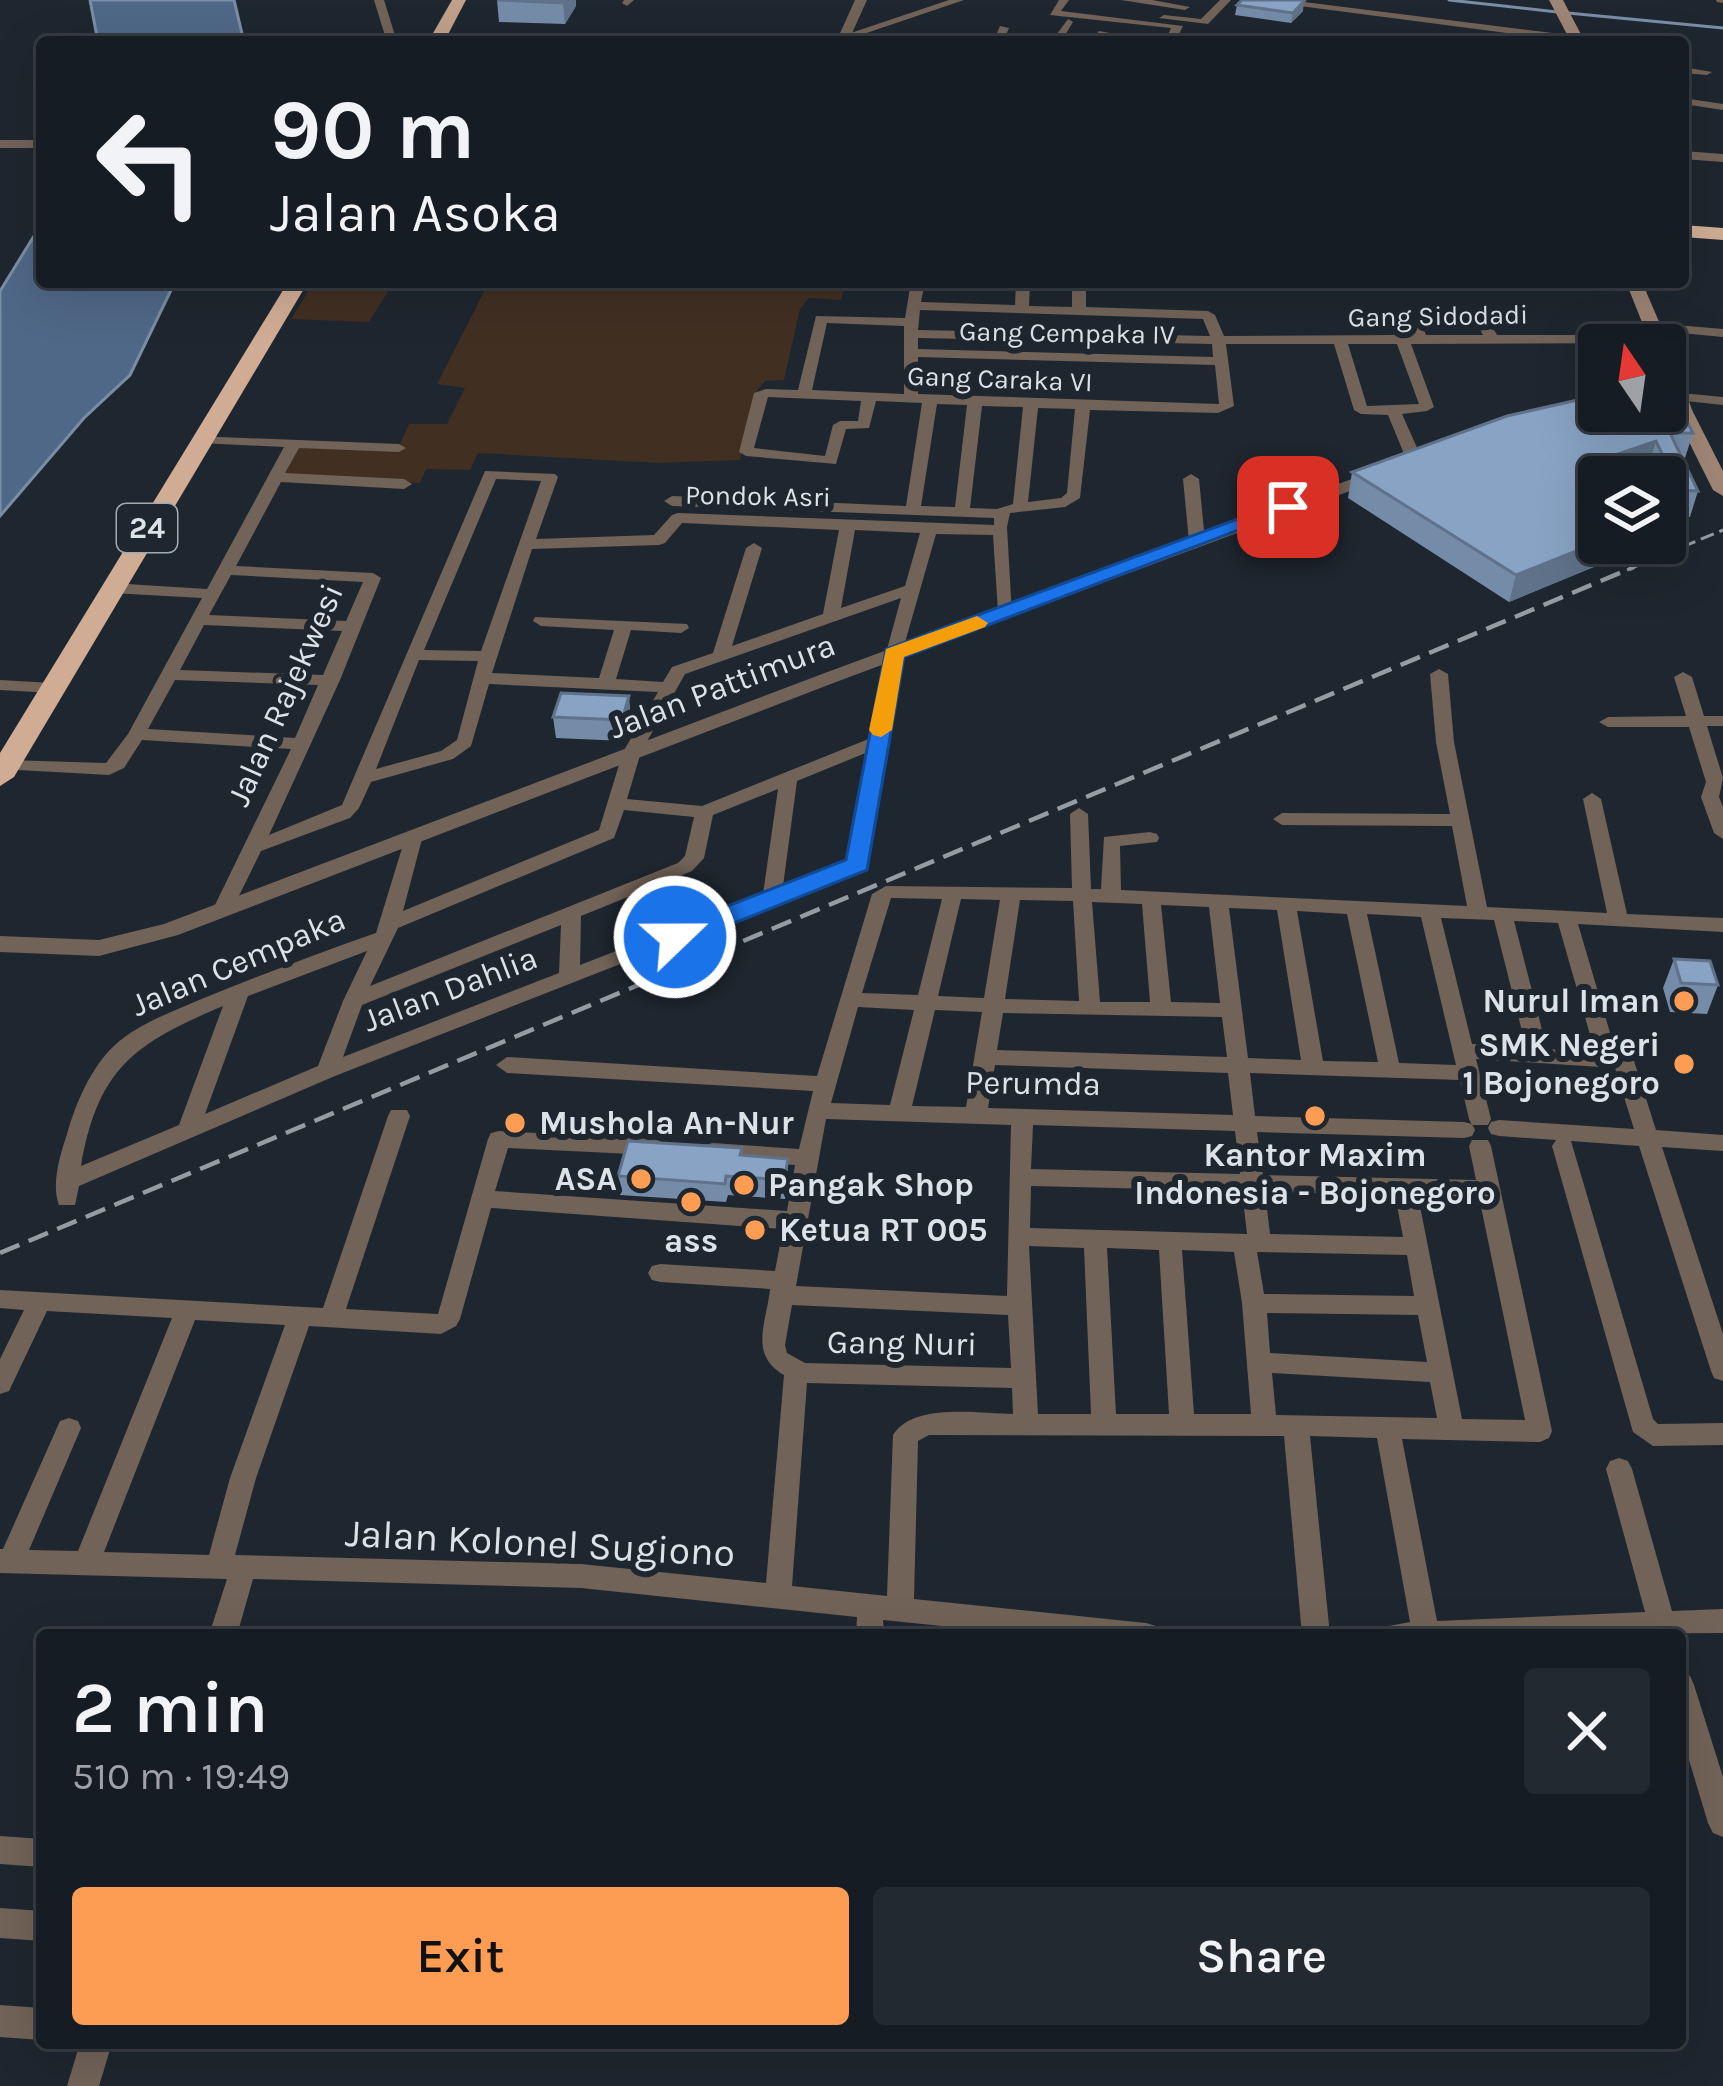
<!DOCTYPE html>
<meta charset="utf-8">
<style>
body{margin:0;font-family:Karla,sans-serif;background:#232930;color:#f1f3f6;height:100vh;display:flex;flex-direction:column;font-size:45px;white-space:nowrap}
*{box-sizing:border-box;margin:0}
p{font-size:39px;color:#9ea1a6}
.icon{flex:none;width:66px;height:66px;fill:none;stroke:currentColor;stroke-width:2;stroke-linecap:round;stroke-linejoin:round}
.map{position:relative;flex:1;overflow:hidden}
.details{position:absolute;left:36px;top:1629px;width:1650px;height:420px;display:flex;flex-direction:column;background:#161c23;border-radius:12px;box-shadow:0 12px 48px #0002,0 0 0 3px #353a41}
.details>*{flex:none}
.hud{position:absolute;left:36px;top:36px;width:1653px;height:252px;border-radius:12px;box-shadow:0 12px 48px #0002,0 0 0 3px #353a41;background:#161c23;color:#f1f3f6;overflow:hidden}
.needle{width:78px;rotate:347deg}
.buttons{position:absolute;left:1578px;top:324px;display:grid;gap:24px}
.buttons a{display:grid;place-items:center;width:108px;height:108px;border-radius:12px;background:#161c23;box-shadow:0 12px 48px #0002,0 0 0 3px #353a41;font-size:60px}
.pin{position:absolute;display:grid;place-items:center;width:102px;height:102px;color:#fff;margin:-51px;border-radius:24px;box-shadow:0 6px 18px #0006}
.me{position:absolute;width:132px;margin:-66px;rotate:68deg;stroke-linejoin:round;filter:drop-shadow(0 0 9px #0008)}
.turn{display:flex;align-items:center;gap:42px;height:252px;padding:0 36px;font-size:54px}
.turn .icon{width:156px;height:156px;stroke-width:2.5}
.turn b{display:block;font-size:84px;line-height:102px}
.round{display:grid;place-items:center;flex:none;width:126px;height:126px;border-radius:12px;background:#232930}
.overview{display:flex;align-items:center;justify-content:space-between;height:204px;padding:0 36px}
h1{font-size:72px;font-weight:600;line-height:90px}
.primary-button{display:flex;gap:24px;margin-top:auto;padding:24px 36px}
.primary-button a{flex:1;height:138px;border-radius:12px;background:#fc9d53;color:#111;font-size:48px;font-weight:600;line-height:138px;text-align:center}
.primary-button a+a{background:#232930;color:#f1f3f6}
.map>svg:first-child{display:block}
.green{fill:#412f22}
.water{fill:#4f6887;stroke:#798da4;stroke-width:3}
.lines{fill:none;stroke-linecap:round;stroke-linejoin:round}
.stream{stroke:#798da4;stroke-width:3}
.minor{fill:#726358;fill-rule:evenodd}
.tertiary{fill:#726358;fill-rule:evenodd}
.secondary{fill:#9e8575;fill-rule:evenodd}
.primary{fill:#c0a08a;fill-rule:evenodd}
.trunk{fill:#d0ac94;fill-rule:evenodd}
.rail-far1{stroke:#959ca3;stroke-width:3;stroke-dasharray:14 6;stroke-linecap:butt}
.rail{stroke:#959ca3;stroke-width:4.5;stroke-dasharray:21 10;stroke-linecap:butt}
.wall{fill:#758ca9}
.shaded-wall{fill:#5f7289}
.building{fill:#88a3c4;stroke:#5f7289;stroke-width:3}
.route{fill:#1a73e8;stroke:#114b97;stroke-width:3}
.slow{fill:#f59e0b}
.poi-dot{fill:#fc9d53;stroke:#1e262f;stroke-width:4.5}
.labels{text-anchor:middle;dominant-baseline:central;stroke-width:12;stroke-linejoin:round;paint-order:stroke}
.far-street-label{font-size:27px;fill:#dce2e8;stroke:#1e262f}
.shield{fill:#1e262f;stroke:#a3aab0;stroke-width:3}
.shield-label{font-size:30px;font-weight:bold;fill:#dce2e8}
.street-label{font-size:33px;fill:#dce2e8;stroke:#1e262f}
.poi-label{font-size:33px;font-weight:bold;fill:#dce2e8;stroke:#1e262f;text-anchor:end}
.near-street-label{font-size:39px;fill:#dce2e8;stroke:#1e262f}
</style>
<div class="map">
<svg width="1723" height="2086" viewBox="0 0 1723 2086">
<rect width="100%" height="100%" fill="#1e262f"/>
<path class="green" d="M314 282H394L369 322 291 319Z
M489 282H845L841 300 809 298 800 309 784 380 765 381 757 391 740 460 658 463 478 453 470 470 426 469 420 483 279 475 297 447 403 449 400 444 409 424H447L465 388 437 384Z"/>
<path class="water" d="M90 0H234L244 42H98Z
M42 223V282H175L130 375 84 418 0 516V291Z"/>
<g class="lines">
<path class="stream" d="M1449 0 1557 12
M1568 13 1723 28"/>
<path class="minor" d="M374 0H384L397 42H387Z
M624 0H634L627 6 622 3Z
M949 0H964L840 42H824Z
M1059 0H1069L1061 11 1183 26 1175 42H1165L1171 28 1050 15Z
M1121 0H1152L1190 7 1185 10Z
M1220 0H1231L1208 24 1159 18 1164 15 1201 19Z
M1288 0 1577 36 1582 39 1575 42 1292 5Z
M1716 0H1723V3L1717 2Z
M1068 19 1073 22 1061 42H1051Z
M1000 26 1009 28 1003 42H993Z
M1099 31 1136 38 1131 41 1095 36Z
M1683 67 1712 72 1707 75 1683 73Z
M1683 98 1723 104V110L1683 104Z
M911 282H925L921 302 1015 305 1016 282H1030L1029 306 1072 307V282H1086V307L1208 311 1215 315 1224 336 1394 335 1387 315 1394 311 1401 315 1408 335H1412L1408 325 1415 310 1478 309 1483 310 1497 335H1658L1665 339 1658 343 1411 344 1434 407 1427 411 1402 414 1423 461 1415 466 1407 461 1388 415 1361 414 1354 410 1334 344H1226L1234 406 1218 413 1090 410 1080 498 1065 507 1010 513 1007 527 1012 616H1000L998 612 993 535 936 534 902 653 865 868 335 1076 79 1186 75 1205H59C51 1185 60 1155 67 1134 76 1103 91 1067 115 1045 139 1023 174 1011 204 998 261 975 318 953 376 933L406 835H420L422 839 403 911 599 830 623 752 658 692 489 684 471 746 453 759 371 782 359 808 350 818 261 851 230 914H216L213 909 291 749 142 740 124 768 109 775 0 769 1 762 7 760 106 763 128 734 202 598 111 593 103 588 111 583 207 589 284 447 200 443 193 439 195 436 399 444 406 448 399 452 299 448 285 473 404 479 412 484 404 489 281 482 236 566 373 573 381 578 340 680 269 835 342 805 485 471 555 474 558 477 536 539 654 535 672 515 678 513 994 525V518L672 506 664 501 672 496 906 506 922 403 876 401 869 428 846 429 836 464 746 456 739 452 754 393 766 389 798 390 816 316 905 318ZM920 310 1203 319 1210 336 918 330ZM1425 317H1473L1483 335H1426L1422 325ZM827 323 904 326V394L812 390ZM918 338 1212 344 1213 357 918 349ZM1348 344H1397L1419 404 1367 406ZM918 357 1215 365 1219 404 918 394ZM768 397 861 401 858 421H840L833 425 825 456 754 448ZM937 404 967 405 955 507 921 506ZM982 406 1023 407 1013 504 997 509 970 508ZM1038 408 1075 409 1067 493 1061 498 1028 502ZM496 479 541 481 481 651 424 650ZM682 523 839 530 823 614 732 646 762 548 754 543 746 548 713 653 672 667 663 682 616 679 631 630 681 633 689 628 687 624 535 617 533 621 541 626 614 630 599 678 492 673 532 549 659 545 665 543ZM855 530 920 533 905 586 841 608ZM231 575 363 582 346 621 209 615ZM901 598 886 653 871 738 702 806 627 799 641 752 685 674ZM204 625 342 631 323 675 180 670ZM419 660 478 661 457 740 441 751 376 769ZM175 680 318 685 295 738 148 729ZM868 752 849 860 783 886 797 781ZM778 789 763 894 580 965 581 916 692 871 704 858 713 815ZM624 810 694 817 685 856 678 863 370 986 398 928 614 838ZM561 925 559 973 343 1057 362 1005ZM367 951 343 1001 318 1066 205 1114 248 996ZM223 1006 179 1125 81 1166C98 1067 136 1043 223 1006Z
M1653 323 1723 329V337L1648 330V324Z
M1681 393 1723 397V405L1676 400 1674 397Z
M1191 474 1199 479 1205 541 1197 546 1189 541 1183 479Z
M1439 669 1448 674 1454 742 1487 907 1607 913 1583 799 1592 793 1601 799 1627 914 1723 918V932L1578 924 1616 1053 1630 1056 1634 1061 1656 1130 1723 1135V1151L1662 1147 1723 1334V1381L1714 1378 1711 1371 1639 1146 1571 1141 1653 1419 1658 1424 1723 1423V1445L1653 1446 1633 1432 1552 1146 1556 1140 1499 1136 1491 1134 1488 1128 1491 1122 1499 1120 1634 1129 1615 1068 1476 1059 1491 1119 1488 1125H1472L1469 1119 1460 1080 1250 1073 1255 1116 1464 1122 1472 1124 1475 1130 1472 1136 1464 1138 1257 1132 1263 1175 1476 1180 1469 1146 1472 1140H1488L1491 1146 1552 1431 1549 1438 1540 1442 1402 1439 1437 1621 1645 1612 1606 1469 1610 1461 1619 1458 1628 1461 1632 1469 1672 1611 1723 1609V1633L1385 1635 1389 1626 1410 1622 1377 1438 1310 1436 1330 1635H1302L1284 1436 929 1435 918 1441 914 1599 1146 1623 1156 1626 1160 1635H1029L883 1620 884 1635H856L857 1617 581 1588 253 1579 237 1635H209L227 1579 0 1573V1549H3L60 1421 69 1418 78 1421 81 1428 29 1550 78 1551 172 1318 47 1311 9 1391 0 1394V1359L24 1310 0 1308V1290L323 1308 388 1116 391 1110H407L410 1116 346 1309 438 1314 488 1139 491 1133 499 1131 652 1139 660 1141 663 1147 660 1153 652 1155 508 1148 495 1191 787 1211 795 1165 713 1159 705 1157 702 1151 705 1145 713 1143 799 1149 813 1091 507 1073 496 1065 507 1057 817 1076 872 894 886 886 1072 888 1070 814 1079 808 1088 814 1091 889H1101L1104 837 1150 832 1157 834 1159 838 1157 842 1120 846 1121 890 1467 906 1452 826 1282 825 1273 819 1282 813 1450 814 1436 742 1430 674ZM891 898 942 899 918 995 862 993ZM961 899 1000 900 984 998 938 996ZM1020 900 1073 901 1079 1001 1005 999ZM1092 902 1142 904 1150 1002H1100ZM1161 905 1209 907 1220 1003 1171 1002ZM1229 908 1277 910 1301 1060 1248 1058ZM1297 911 1347 914 1378 1062 1323 1061ZM1367 914 1421 917 1456 1065 1399 1063ZM1441 918 1494 920 1526 1047 1472 1044ZM1514 921 1558 923 1595 1052 1547 1049ZM858 1007 914 1010 890 1105 831 1103ZM935 1010 982 1012 966 1107 912 1106ZM1003 1013 1222 1017 1227 1057 997 1050ZM995 1065 1228 1073 1233 1115 988 1108ZM826 1119 1011 1125 1007 1296 796 1286ZM1033 1125 1235 1131 1240 1174 1031 1169ZM1031 1186 1242 1191 1247 1234 1030 1228ZM1265 1192 1395 1195 1403 1237 1270 1234ZM1418 1196 1479 1197 1525 1420 1462 1419ZM491 1208 783 1229 775 1271 660 1264 652 1266 648 1273 652 1280 660 1282 770 1289C767 1322 748 1354 784 1375L766 1583 581 1564 235 1555 256 1478 309 1326 441 1334 456 1326 460 1319ZM1029 1246 1084 1248 1091 1414H1038ZM1107 1248 1159 1250 1169 1414H1116ZM1182 1250 1234 1252 1242 1303 1251 1414H1194ZM1257 1252 1407 1255 1414 1296 1264 1294ZM792 1305 1008 1315 1011 1368 805 1363 787 1353 785 1345ZM1267 1313 1418 1315 1427 1362 1270 1353ZM195 1320 285 1325 230 1478 209 1555 104 1552ZM1272 1373 1430 1382 1437 1418 1276 1415ZM807 1383 1012 1388 1013 1414C979 1414 914 1402 893 1435L887 1596 792 1586Z
M1683 672 1692 677 1704 716H1723V726H1707L1723 778 1719 797 1723 807V839L1714 833 1701 797 1706 782 1689 727H1608L1599 722 1608 717 1686 716 1674 677Z
M0 680 52 683 61 688 52 693 0 690Z
M1680 1672 1690 1676 1694 1685 1723 1777V1837L1713 1833 1708 1823 1680 1730Z
M0 1836 42 1839V1867L0 1864Z
M0 1908 42 1911V1941L0 1938Z
M0 2005 42 2008V2040L0 2037Z
M80 2043H112L99 2086H67Z"/>
<path class="tertiary" d="M855 0H867L848 42H836Z
M0 140H42V148H0Z
M1683 151 1723 154V162L1683 159Z
M1379 469 1388 474 1385 478 836 682 178 935 99 956 0 952V936L99 940 164 924 822 674Z"/>
<path class="secondary" d="M1549 0H1563L1585 42H1571Z
M1626 282H1642L1669 345 1666 349 1651 345Z
M1665 352 1674 357 1692 410 1723 471V496L1713 490C1691 444 1665 404 1665 352Z"/>
<path class="primary" d="M452 0H466L444 42H428Z"/>
<path class="trunk" d="M1683 225 1723 228V240L1683 237Z
M288 282H308L14 777 0 786V753Z"/>
<path class="rail-far1" d="M1627 570 1723 530"/>
<path class="rail" d="M0 1253 1634 567"/>
</g>
<path class="wall" d="M497 0H576V6L565 24 499 22Z
M1237 5 1303 11 1291 23 1235 15Z
M1507 416 1693 433 1685 458H1683L1698 491 1690 517H1681L1676 533 1665 538V477H1653L1648 467 1626 475 1599 543H1652L1509 602 1348 498 1352 472Z
M553 717H631L624 741 556 738Z
M1674 959 1718 985 1707 1014 1670 1012 1663 988Z
M742 1148V1155L788 1159V1177L785 1199 728 1195 726 1202 620 1195 618 1176Z"/>
<path class="shaded-wall" d="M565 0H576V6L565 24 563 3Z
M1304 1 1303 11 1291 23 1293 13Z
M1656 441 1648 467 1619 477 1600 460Z
M1684 507 1676 533 1665 538V515Z
M1599 542 1652 543 1509 602 1516 575Z
M629 696 631 717 624 741 622 720Z
M788 1159V1177L785 1199 784 1180Z"/>
<path class="building" d="M497 0H565L563 3Z
M1242 0H1301L1304 1 1293 13 1237 5Z
M1665 390 1671 392 1693 433H1670L1698 491 1679 490 1656 441 1600 460 1631 477H1599V542L1516 575 1352 472 1507 416 1595 396 1599 397V411H1665Z
M1665 496 1684 507 1665 515Z
M561 693 629 696 622 720 553 717Z
M1674 959 1710 961 1718 985 1681 983Z
M628 1141 742 1148 740 1155 788 1159 784 1180 726 1176 725 1184 618 1176Z"/>
<path class="route" d="M1281 503 1299 507 904 657 867 870 684 943H666L662 937 666 930 846 860 886 649Z"/>
<path class="slow" d="M977 616 988 623 985 627 904 657 892 730 881 737 873 735 869 730 886 649Z"/>
<g class="poi-dot">
<circle cx="1684" cy="1001" r="12"/>
<circle cx="1684" cy="1064" r="12"/>
<circle cx="1315" cy="1116" r="12"/>
<circle cx="515" cy="1123" r="12"/>
<circle cx="641" cy="1179" r="12"/>
<circle cx="744" cy="1185" r="12"/>
<circle cx="691" cy="1202" r="12"/>
<circle cx="755" cy="1230" r="12"/>
</g>
<g class="labels">
<g class="far-street-label">
<text transform="translate(1438 316) rotate(-1)">Gang Sidodadi</text>
<text transform="translate(1067 333) rotate(1)">Gang Cempaka IV</text>
<text transform="translate(1000 379) rotate(2)">Gang Caraka VI</text>
<text transform="translate(758 496) rotate(1)">Pondok Asri</text>
</g>
<rect class="shield" x="117" y="504" width="60" height="48" rx="9"/>
<g class="shield-label">
<text x="147" y="528">24</text>
</g>
<g class="street-label">
<text transform="translate(722 686) rotate(-21)">Jalan Pattimura</text>
<text transform="translate(285 695) rotate(-66)">Jalan Rajekwesi</text>
<text transform="translate(238 962) rotate(-23)">Jalan Cempaka</text>
<text transform="translate(450 989) rotate(-21)">Jalan Dahlia</text>
<text transform="translate(1033 1083) rotate(1)">Perumda</text>
<text transform="translate(902 1343) rotate(1)">Gang Nuri</text>
</g>
<g class="poi-label">
<text x="1660" y="1001">Nurul Iman</text>
<text x="1660" y="1045">SMK Negeri<tspan x="1660" dy="38">1 Bojonegoro</tspan></text>
<text x="539" y="1123" text-anchor="start">Mushola An-Nur</text>
<text x="1315" y="1155" text-anchor="middle">Kantor Maxim<tspan x="1315" dy="38">Indonesia - Bojonegoro</tspan></text>
<text x="617" y="1179">ASA</text>
<text x="768" y="1185" text-anchor="start">Pangak Shop</text>
<text x="779" y="1230" text-anchor="start">Ketua RT 005</text>
<text x="691" y="1241" text-anchor="middle">ass</text>
</g>
<g class="near-street-label">
<text transform="translate(540 1543) rotate(3)">Jalan Kolonel Sugiono</text>
</g>
</g>
</svg>
<div class="buttons">
<a><svg class="needle" viewBox="-14 -14 28 28"><path d="M0-13l5 13h-10z" fill="#e53935"/><path d="M0 13l5-13h-10z" fill="#9ea1a6"/></svg></a>
<a><svg class="icon" aria-label="layers" viewBox="0 0 24 24"><path d="M12 4l9 5-9 5-9-5zM3 14l9 5 9-5"/></svg></a>
</div>
<div class="pin" style="left:1288px;top:507px;background:#d93025"><svg class="icon" aria-label="arrive" viewBox="0 0 24 24"><path d="M6 21V4h12l-3 4 3 4H6"/></svg></div>
<svg class="me" style="left:675px;top:937px" viewBox="-20 -20 40 40"><circle r="17" fill="#1a73e8" stroke="#fff" stroke-width="3"/><path d="M0-11L8 9 0 5-8 9z" fill="#fff"/></svg>
<div class="hud">
<div class="turn"><svg class="icon" aria-label="left" viewBox="0 0 24 24"><path d="M17 20v-9H6M10 6l-5 5 5 5"/></svg><div><b>90 m</b>Jalan Asoka</div></div>
</div>
<section class="details">
<div class="overview"><div><h1>2 min</h1><p>510 m · 19:49</p></div><a class="round"><svg class="icon" aria-label="close" viewBox="0 0 24 24"><path d="M6 6l12 12M18 6L6 18"/></svg></a></div>
<div class="primary-button"><a>Exit</a><a>Share</a></div>
</section>
</div>
